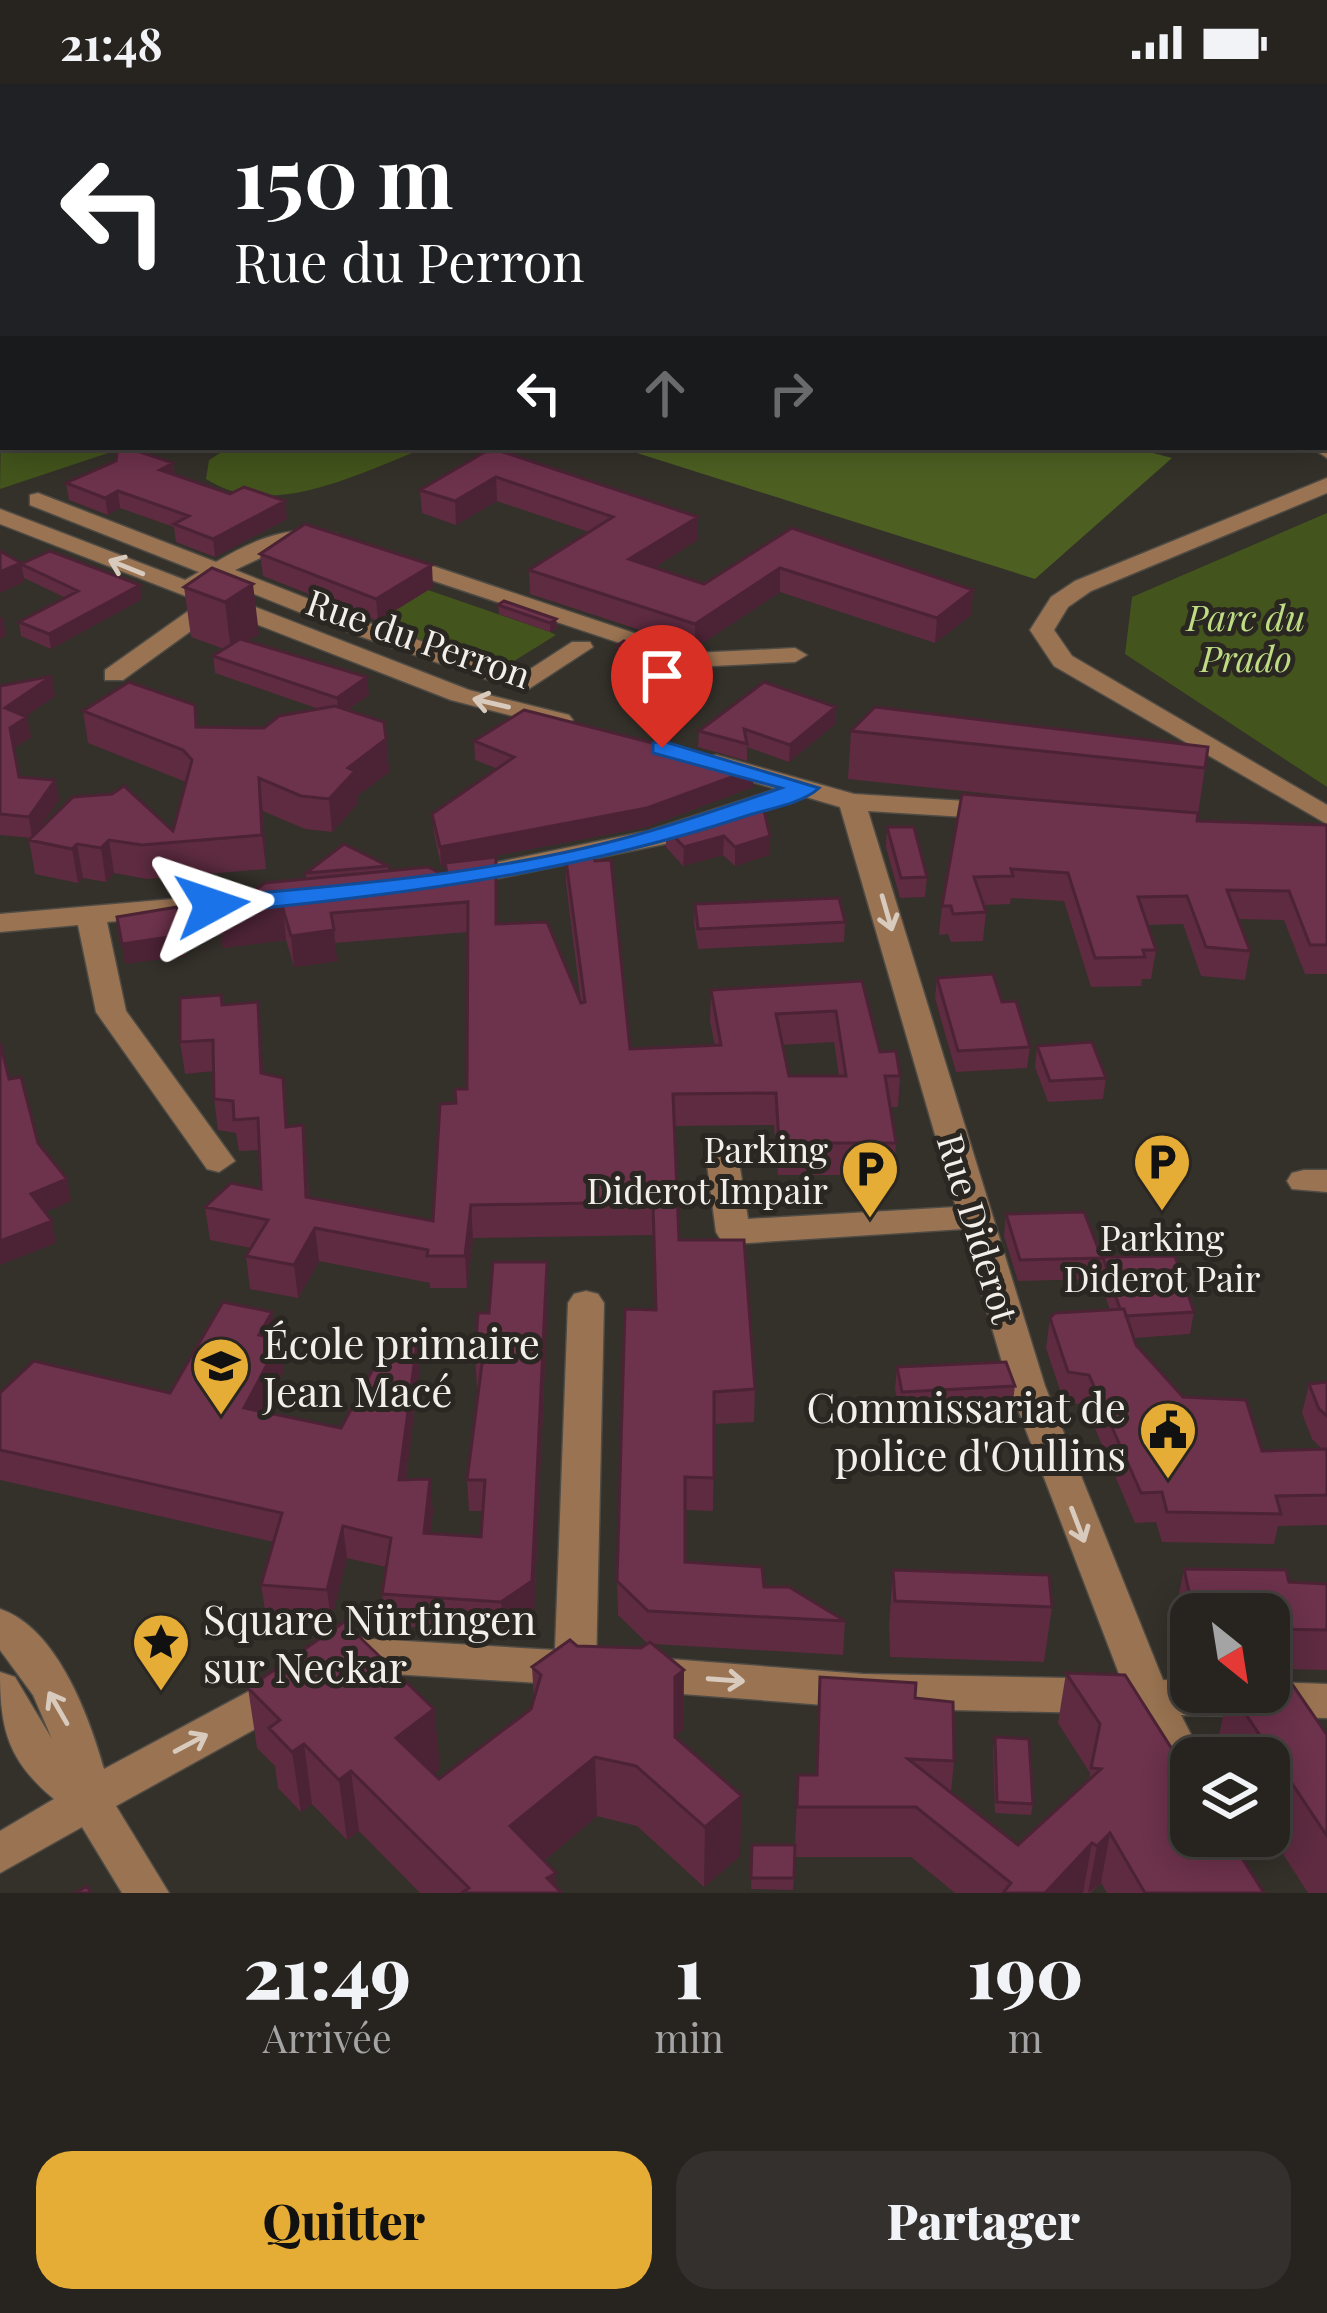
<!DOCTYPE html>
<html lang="fr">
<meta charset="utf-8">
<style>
body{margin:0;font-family:"Playfair Display",serif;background:#33302d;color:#f1f3f6;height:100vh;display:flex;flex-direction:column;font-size:45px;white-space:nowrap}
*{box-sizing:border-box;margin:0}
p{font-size:39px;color:#a4a4a5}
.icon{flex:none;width:66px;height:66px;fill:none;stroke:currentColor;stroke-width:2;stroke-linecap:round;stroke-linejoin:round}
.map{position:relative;height:1809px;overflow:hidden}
.panel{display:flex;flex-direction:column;background:#272420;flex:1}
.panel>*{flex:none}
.banner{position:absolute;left:0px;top:0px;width:1329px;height:366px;box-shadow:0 6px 30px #0003,0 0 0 3px #43413e;background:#202124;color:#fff;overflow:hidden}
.needle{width:78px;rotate:150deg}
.fabs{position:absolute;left:1170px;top:1509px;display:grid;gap:24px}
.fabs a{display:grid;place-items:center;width:120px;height:120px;border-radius:24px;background:#272420;box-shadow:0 6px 30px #0003,0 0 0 3px #43413e;font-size:60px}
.pin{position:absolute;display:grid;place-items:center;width:102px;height:102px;color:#fff;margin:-123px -51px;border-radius:50% 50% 50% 0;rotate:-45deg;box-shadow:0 0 12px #0007}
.pin .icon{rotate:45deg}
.me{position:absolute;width:132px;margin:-66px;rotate:85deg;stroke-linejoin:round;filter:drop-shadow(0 0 9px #0008)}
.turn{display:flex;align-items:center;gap:42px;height:252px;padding:0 36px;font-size:54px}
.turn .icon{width:156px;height:156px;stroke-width:2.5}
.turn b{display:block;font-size:84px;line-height:102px}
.lanes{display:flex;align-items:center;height:114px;padding:0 36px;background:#0003;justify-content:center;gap:60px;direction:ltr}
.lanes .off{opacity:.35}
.eta{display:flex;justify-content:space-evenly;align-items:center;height:204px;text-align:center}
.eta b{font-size:72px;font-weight:800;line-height:84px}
.cta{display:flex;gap:24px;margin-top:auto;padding:24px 36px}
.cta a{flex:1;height:138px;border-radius:36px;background:#e6ad36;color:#111;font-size:48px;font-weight:800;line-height:138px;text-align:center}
.cta a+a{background:#33302d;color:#f1f3f6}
.status{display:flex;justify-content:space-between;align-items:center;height:84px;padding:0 60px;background:#272420;direction:ltr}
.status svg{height:33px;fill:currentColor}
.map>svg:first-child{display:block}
.green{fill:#43541c}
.forest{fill:#4d6022}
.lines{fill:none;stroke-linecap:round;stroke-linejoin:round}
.minor-casing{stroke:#4f4b45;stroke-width:3}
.minor{fill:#9a7452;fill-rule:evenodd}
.wall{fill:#5e2b41;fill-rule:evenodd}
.shaded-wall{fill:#4c2335}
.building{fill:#6d324c;stroke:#4c2335;stroke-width:3;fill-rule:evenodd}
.oneway{stroke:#d8cabd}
.route{fill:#1a73e8;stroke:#114b97;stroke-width:3}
.labels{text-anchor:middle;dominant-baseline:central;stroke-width:10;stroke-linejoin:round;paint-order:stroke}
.park-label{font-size:36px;font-style:italic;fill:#bedc83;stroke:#2a2621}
.street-label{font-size:36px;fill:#f2efeb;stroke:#2a2621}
.poi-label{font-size:36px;fill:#f2efeb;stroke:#2a2621;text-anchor:end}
.near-poi-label{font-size:42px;fill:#f2efeb;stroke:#2a2621;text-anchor:start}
</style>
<div class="status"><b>21:48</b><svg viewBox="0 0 49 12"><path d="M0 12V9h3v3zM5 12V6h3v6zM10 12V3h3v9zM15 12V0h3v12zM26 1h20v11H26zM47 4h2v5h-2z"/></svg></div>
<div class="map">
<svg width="1327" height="1809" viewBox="0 0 1327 1809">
<rect width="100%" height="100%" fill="#34302a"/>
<path class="green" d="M3 224V363H126L0 405Z
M230 363H428C362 387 273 438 206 395L209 376Z
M1327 429V703L1125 570 1132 513Z
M428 506 550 548 556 551 498 587 370 542Z"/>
<path class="forest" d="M618 363H1130L1172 374 1035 495Z"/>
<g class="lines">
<defs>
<path id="minor" d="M1326 107H1327V117H1326Z
M1327 358V374L1311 363H1326Z
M1327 394V409L1091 507 1068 523 1054 546 1072 572 1327 721V740L1054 582 1030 546 1051 513 1075 497Z
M38 409 216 478C255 455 291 439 337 450V460L292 459 235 486 377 542 521 591 572 558H590L593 563 524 608 359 552 219 496 206 504 469 606 569 631 573 636 560 644 451 616 220 526 123 596H105V586L201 518 0 440V425L185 496 199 488 30 421V411Z
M397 470 694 569 795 564 807 571 795 578 692 583 389 482 385 477Z
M716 671 854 710 998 719 1012 727 998 735 868 727 1045 1302 1163 1596 1191 1597V1608H1269V1598L1327 1600V1634L1181 1631 1203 1674H1191V1711L1176 1706 1138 1630 863 1624 643 1607 628 1602 622 1590 628 1578 643 1573 863 1590 1121 1595 1009 1302 963 1145 733 1160 721 1156 716 1148 705 1065 721 1054 737 1065 748 1135 956 1123 840 723 806 713 664 760 460 802 446 794 460 786 648 747 777 705 707 685 703 679 707 673Z
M275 806 285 809 289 815 285 821 107 838 126 927 235 1077 219 1088 207 1085 96 928 78 841 0 848V830Z
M1304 1086H1327V1108L1292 1105 1287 1097 1292 1089Z
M586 1207 598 1210 604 1219 596 1584 590 1596 572 1601 360 1588 340 1596 326 1591 320 1579 326 1567 356 1554 555 1566 568 1219 574 1210Z
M0 1525C57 1544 89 1632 104 1685L272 1595 287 1590 302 1595 308 1607 302 1619 116 1722 169 1809H122L82 1743 0 1789V1747L54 1715C8 1677 0 1645 0 1588L15 1593 52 1655 33 1611 0 1566Z"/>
</defs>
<use href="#minor" class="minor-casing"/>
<use href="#minor" class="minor"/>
</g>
<path class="wall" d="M0 0 3 3V88H0Z
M800 0H895L885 3H814Z
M931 0H1327V16L1326 3H938Z
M485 368 697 456 654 484 704 500 792 444 973 506 971 531 935 559 780 508 695 564 530 510 529 486 589 448 497 417 456 441 422 429 420 406Z
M173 379 175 391 287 435 215 473 176 458 174 443 120 424 108 431 69 416 66 399Z
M260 470 433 503 378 537 263 492Z
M21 480 142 515 51 565 21 552 19 538 66 514 24 494Z
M212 484 259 550 247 557 369 611 347 626 386 655 389 688 357 712 358 719 332 748 305 745 263 727 266 785 147 795 114 789 106 798 83 794 78 799 35 790 29 756 32 754 0 751V602L55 612 25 632 31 653 14 664 19 693 55 696 59 716 34 751 173 747 186 698 88 659 83 627 198 643 264 644 319 625 215 589 213 572 224 565 191 553 184 503Z
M498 521 556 535 557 544 550 548 499 530Z
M618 561 671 572V582L664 586 618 570Z
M836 623 835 640 789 678 747 663V677L698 663 699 647Z
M851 647 1208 663 1197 737 1327 741V890H1305L1284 836 1238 835 1250 867 1245 896 1201 892 1183 840 1147 841 1156 866 1151 895H1142L1141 902 1091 903 1064 817 1011 814 1010 820 984 821 986 828 983 857 951 858 948 850 939 851 942 822 962 710 1086 720 848 695Z
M474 657 753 703 647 743 477 775 497 803V840L581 919 566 799 565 769 630 965 715 962 710 937 711 906 862 897 880 968 900 992 898 1023H890L896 1059 894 1091H778L774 1041 674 1042 679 1156 755 1305 754 1338 714 1340 713 1427 685 1426V1478L764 1503 845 1537 843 1571 653 1560 684 1586 683 1646 675 1652 740 1772 704 1803 637 1742 597 1732 544 1777 556 1789V1804L562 1809H420L359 1747 347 1756 312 1720 301 1728 278 1704 275 1682 257 1664 248 1604 434 1625 440 1685 433 1690 439 1695 531 1625 534 1616 532 1583 577 1562 641 1564 648 1560 618 1531 617 1497 655 1226 654 1151 473 1154 467 1204H430V1199L319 1177 298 1214 250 1205 246 1172 251 1164 210 1156 205 1123 261 1105 259 1066 239 1067 236 1049 218 1046 214 1015V987L185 990 180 958 221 911 223 921 258 918 263 990 288 1043 307 1073 309 1114 433 1137 456 1019 467 1005 468 848 335 859 337 877 294 883 286 856 223 864 219 833 306 795V789L388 782V786L446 791 445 781 441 782 434 749 432 730 498 685 475 676ZM834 958 839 992H789L782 961Z
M887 743 927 793 925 813 900 814 886 763Z
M666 744 770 752 769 771 735 782 723 771 683 782 666 763Z
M695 820 845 838 844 858 698 865 694 840Z
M937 894 1002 918 1030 963 1027 984 956 988 935 914Z
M1037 962 1106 994 1103 1015 1048 1018 1035 983Z
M1006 1130 1102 1174 1194 1228 1190 1250 1134 1254 1136 1261 1183 1313 1262 1367 1322 1365 1312 1355 1302 1329 1309 1300 1327 1298V1441L1278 1442 1274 1460 1162 1458 1156 1438 1135 1439 1085 1321 1064 1318 1046 1264 1050 1234 1110 1226 1099 1195 1018 1197 1004 1152Z
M547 1178 548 1209 534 1529 503 1549 386 1541 382 1510 386 1483 347 1474 331 1537 266 1533 261 1501 274 1458 0 1396V1309H170L275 1255 284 1286 263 1328 341 1344 417 1258 419 1288 406 1395 433 1427 430 1450 481 1453 483 1427H469L467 1396 479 1303H477L475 1272 489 1229Z
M897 1283 1015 1302 1012 1324 900 1330 895 1305Z
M1184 1485 1289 1498 1327 1500V1586L1282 1585 1327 1651V1809H1308L1269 1748V1674H1221L1216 1666 1228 1608H1269V1530H1191V1584H1189L1176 1525Z
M893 1486 1052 1523 1044 1578 890 1573 889 1541Z
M1066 1589 1264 1809H1107L1101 1799 1090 1809H955L911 1773H795L793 1806 751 1805 752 1761H795L798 1691H816L820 1593 915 1614 954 1677 951 1708 1018 1761 1089 1695 1090 1689 1058 1639Z
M995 1653 1033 1720 1031 1731 995 1729 993 1665Z"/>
<path class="shaded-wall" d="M276 0H292L293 3H271Z
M856 0H895L885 3H856Z
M1246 0H1296V3H1232Z
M173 379 175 396 160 386Z
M496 393 497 417 456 441 455 417Z
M118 407 120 424 108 431 105 414Z
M285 417 287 435 215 473 213 455Z
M698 433 697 456 629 500V475Z
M21 479 24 498 0 509V488Z
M432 481 433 503 378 537 376 515Z
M780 484V508L695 564V540Z
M253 500 259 550 231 567 225 518Z
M140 501 142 515 51 565 49 550Z
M973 506 971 531 935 559 937 534Z
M3 533 6 552 0 555V534Z
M556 535 557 544 550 548V539Z
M671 572V582L664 586V577Z
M52 592 55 612 9 644 5 624Z
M367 593 369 611 339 631 337 614Z
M836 623 835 640 789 678 790 661Z
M27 633 31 653 14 664 10 644Z
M386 655 389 688 357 712 358 719 332 748 329 715 348 684Z
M754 685 753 703 647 743 441 782 440 763Z
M259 694 263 727 266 785 262 751Z
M55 696 59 716 32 754 29 733Z
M724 752 723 771 683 782 684 763Z
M770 752 769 771 735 782V763Z
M109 756 114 789 106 798 101 764Z
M77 760 83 794 78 799 72 765Z
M283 825 286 856 223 864 219 833Z
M334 846 337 877 294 883 291 852Z
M182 851 185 872 125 880 122 860Z
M258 918 261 949 265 1021 261 989Z
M303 1041 307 1073 310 1145 306 1113Z
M67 1095 71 1117 36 1132 31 1110Z
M471 1121 473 1154 467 1204 465 1172Z
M52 1137 56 1159 0 1181V1157Z
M315 1144 319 1177 298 1214 294 1181Z
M547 1178 548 1209 534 1529 503 1549 501 1518Z
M272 1228 276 1259 259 1251Z
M280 1256 284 1286 248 1355 244 1324Z
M417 1258 419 1288 402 1427 399 1396Z
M430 1395 433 1427 426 1481 424 1449Z
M343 1442 347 1474 331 1537 327 1506Z
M684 1586 683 1646 674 1653 675 1593Z
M434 1625 440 1685 402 1714 396 1654Z
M304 1660 312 1720 301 1728 292 1668Z
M595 1673 597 1732 514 1802 510 1742Z
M351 1687 359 1747 347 1756 339 1696Z
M742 1712 740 1772 704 1803 705 1743Z
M1110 1749 1101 1799 1088 1809 1097 1762Z
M1092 1759 1083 1809H1045Z
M556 1789 557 1809 547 1794Z"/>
<path class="building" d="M0 0H276L271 3H3V59H0V17L3 16Z
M409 0H523V3H394Z
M542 0H664L671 3H539Z
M991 0H1246L1232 3H998Z
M118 363H125L173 379 160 386 230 410 244 403 285 417 213 455 174 440 189 432 118 407 105 414 66 399 116 377Z
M500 367 698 433 629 475 704 500 792 444 973 506 937 534 780 484 695 540 529 486 613 433 496 393 455 417 420 406 485 368Z
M305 440 432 481 376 515 260 470Z
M0 467 21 479 0 488Z
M50 467 140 501 49 550 19 538 78 507 21 480Z
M212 484 253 500 225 518 184 503Z
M504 517 556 535 550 539 498 521Z
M240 555 367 593 337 614 213 572Z
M624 557 671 572 664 577 618 561Z
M52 592 5 624 27 633 10 644 19 693 55 696 29 733 0 730V602Z
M129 598 195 621 196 643 264 644 279 632 335 622 384 638 386 655 348 684 355 687 329 715 301 712 259 694 262 751 142 761 109 756 101 764 77 760 72 765 29 756 73 713 112 710 124 702 173 747 192 676 183 666 83 627Z
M764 598 836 623 790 661 744 645 747 660 699 647Z
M875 623 1208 663 1205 684 851 647Z
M524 626 754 685 647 724 440 763 432 730 514 673 474 657Z
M962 710 1198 729 1197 737 1327 741V861H1310L1289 807 1227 806 1250 867 1206 863 1187 812 1138 813 1156 866H1143L1145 873 1095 874 1068 789 1011 785 1013 792 974 793 986 828 953 830 951 822H942Z
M761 714 770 752 735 763 724 752 684 763 666 744Z
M887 743H914L927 793 901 794Z
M344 760 388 782 306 789Z
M593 768 595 777 611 776 630 965 721 961 711 906 862 897 880 968 896 967 900 992H885L896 1059H779L776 1009 673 1010 679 1156H744L755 1305 714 1308V1394L685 1393V1478L762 1483 764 1503H789L845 1537 648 1527 617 1497 625 1225 656 1226 653 1118 471 1121 465 1172H427L428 1166 315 1144 294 1181 246 1172 268 1136 205 1123 231 1099 261 1105 258 1034 234 1036 233 1017 214 1015 213 956 180 958V914L221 911 222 921 258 918 261 989 283 994 286 1043 303 1041 306 1113 433 1137 440 1020 456 1019 455 1005H467L468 818 331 829 334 846 291 852 283 825 219 833 265 799 428 783 448 793 445 779 496 773V840L547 838 581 919 585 918 565 769ZM836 927 846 992H789L776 930Z
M839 814 845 838 698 845 695 820Z
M177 823 182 851 122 860 117 833Z
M993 890 1002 918 1016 917 1030 963 958 967 937 894Z
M0 958 9 995 21 993 38 1059 67 1095 31 1110 52 1137 0 1157Z
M1092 958 1106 994 1050 997 1037 962Z
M1084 1128 1102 1174 1020 1176 1006 1130Z
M1175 1172 1194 1228 1126 1232 1124 1225H1120L1103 1173Z
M493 1178H547L532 1497 501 1518 382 1510 391 1454 343 1442 327 1506 261 1501 282 1429 0 1366V1309L34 1277 170 1309 223 1218 272 1228 259 1251 280 1256 244 1324 341 1344 391 1252 417 1258 399 1396 430 1395 424 1449 481 1453 485 1396H467L483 1272H475L478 1229H489Z
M1124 1225 1136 1261 1183 1313 1246 1316 1262 1367 1327 1365V1411L1276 1412 1281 1430 1167 1428 1162 1408 1141 1409 1089 1291 1068 1288 1050 1234 1055 1229Z
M1006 1278 1015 1302 902 1308 897 1283Z
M1327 1298V1332L1319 1325 1309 1300Z
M1184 1485 1286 1486 1289 1498 1327 1500V1546L1269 1545V1530H1194Z
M893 1486 1049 1491 1052 1523 895 1517Z
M344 1538 434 1625 396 1654 439 1695 531 1625 541 1591 532 1583 570 1556 577 1562 641 1564 650 1558 684 1586 675 1593V1653L742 1712 705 1743 636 1682 595 1673 510 1742 556 1789 547 1794 562 1809H462L469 1804 351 1687 339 1696 304 1660 292 1668 269 1644 280 1636 248 1604Z
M1269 1584H1281L1327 1651V1752L1231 1608H1269Z
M1066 1589 1125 1591 1191 1695V1752H1228L1264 1809H1145L1110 1749 1097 1762 1092 1759 1045 1809H1003L1011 1799 916 1723H797L798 1691H817L820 1593 916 1599 915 1614 953 1618 954 1677 908 1675 1018 1761 1101 1685 1091 1684 1100 1640Z
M995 1653 1029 1655 1033 1720 997 1718Z
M752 1761H795L794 1794H751Z
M87 1802 91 1809H75Z"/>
<defs><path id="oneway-shaft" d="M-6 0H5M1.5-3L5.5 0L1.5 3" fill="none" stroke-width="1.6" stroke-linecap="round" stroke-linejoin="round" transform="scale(3)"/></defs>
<g class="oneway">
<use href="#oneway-shaft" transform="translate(126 483) rotate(-158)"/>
<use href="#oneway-shaft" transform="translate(491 619) rotate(-167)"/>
<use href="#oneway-shaft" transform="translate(887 829) rotate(74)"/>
<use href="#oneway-shaft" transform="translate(1078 1441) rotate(69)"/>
<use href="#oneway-shaft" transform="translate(726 1596) rotate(4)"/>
<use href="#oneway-shaft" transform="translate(58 1624) rotate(-120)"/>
<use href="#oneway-shaft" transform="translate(191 1659) rotate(-28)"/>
</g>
<path class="route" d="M662 657 819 704C802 720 766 725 743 733 569 790 393 812 212 829L199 821 212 813C358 800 507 789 650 747 694 734 737 719 781 704L653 669V659Z"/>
<defs>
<symbol id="parking-pin" viewBox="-11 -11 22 30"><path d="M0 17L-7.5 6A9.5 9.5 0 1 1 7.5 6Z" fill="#e6ad36" stroke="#2a2621"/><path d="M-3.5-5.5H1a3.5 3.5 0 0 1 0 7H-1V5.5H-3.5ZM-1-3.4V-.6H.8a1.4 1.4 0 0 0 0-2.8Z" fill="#111"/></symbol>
<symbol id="school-pin" viewBox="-11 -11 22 30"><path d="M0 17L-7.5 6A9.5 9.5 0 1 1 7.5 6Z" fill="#e6ad36" stroke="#2a2621"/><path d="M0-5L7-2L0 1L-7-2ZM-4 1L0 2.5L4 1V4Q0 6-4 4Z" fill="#111"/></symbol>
<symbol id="civic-pin" viewBox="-11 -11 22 30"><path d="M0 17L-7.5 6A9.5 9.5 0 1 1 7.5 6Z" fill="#e6ad36" stroke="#2a2621"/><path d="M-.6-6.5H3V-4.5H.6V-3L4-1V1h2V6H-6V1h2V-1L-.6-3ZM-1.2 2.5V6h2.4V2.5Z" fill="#111"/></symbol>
<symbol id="sight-pin" viewBox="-11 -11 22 30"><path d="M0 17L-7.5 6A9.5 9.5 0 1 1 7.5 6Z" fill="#e6ad36" stroke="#2a2621"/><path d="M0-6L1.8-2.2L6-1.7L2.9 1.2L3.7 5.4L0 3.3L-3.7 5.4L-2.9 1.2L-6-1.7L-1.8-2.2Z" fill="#111"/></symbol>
</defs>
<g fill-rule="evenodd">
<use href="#parking-pin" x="1129" y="1045" width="66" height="90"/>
<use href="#parking-pin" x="837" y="1052" width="66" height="90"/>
<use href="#school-pin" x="188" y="1249" width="66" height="90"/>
<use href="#civic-pin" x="1135" y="1313" width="66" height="90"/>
<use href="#sight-pin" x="128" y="1525" width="66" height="90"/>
</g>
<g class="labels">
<g class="park-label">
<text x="1246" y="532">Parc du<tspan x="1246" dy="41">Prado</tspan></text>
</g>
<g class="street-label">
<text transform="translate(419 553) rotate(19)">Rue du Perron</text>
<text transform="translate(979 1144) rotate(73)">Rue Diderot</text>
</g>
<g class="poi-label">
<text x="828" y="1064">Parking<tspan x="828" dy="41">Diderot Impair</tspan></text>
<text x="1162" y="1152" text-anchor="middle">Parking<tspan x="1162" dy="41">Diderot Pair</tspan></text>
</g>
<g class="near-poi-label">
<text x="263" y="1258">École primaire<tspan x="263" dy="48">Jean Macé</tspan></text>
<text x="1126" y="1322" text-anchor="end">Commissariat de<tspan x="1126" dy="48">police d'Oullins</tspan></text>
<text x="203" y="1534">Square Nürtingen<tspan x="203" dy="48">sur Neckar</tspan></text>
</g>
</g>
</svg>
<div class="fabs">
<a><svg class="needle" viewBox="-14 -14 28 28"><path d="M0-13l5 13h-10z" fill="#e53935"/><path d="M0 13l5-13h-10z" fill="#a4a4a5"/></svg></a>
<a><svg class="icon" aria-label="layers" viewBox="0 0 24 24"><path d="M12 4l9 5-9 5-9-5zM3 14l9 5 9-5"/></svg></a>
</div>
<div class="pin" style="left:662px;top:664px;background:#d93025"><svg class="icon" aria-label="arrive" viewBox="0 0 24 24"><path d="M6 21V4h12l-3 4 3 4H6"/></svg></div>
<svg class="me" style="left:212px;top:821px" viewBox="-20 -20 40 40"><path d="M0-17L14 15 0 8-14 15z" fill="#1a73e8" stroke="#fff" stroke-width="4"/></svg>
<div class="banner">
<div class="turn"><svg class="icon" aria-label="left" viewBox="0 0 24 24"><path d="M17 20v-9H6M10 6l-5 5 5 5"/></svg><div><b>150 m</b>Rue du Perron</div></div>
<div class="lanes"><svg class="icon" aria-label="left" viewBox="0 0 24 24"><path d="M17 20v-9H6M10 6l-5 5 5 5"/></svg><svg class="icon off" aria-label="ahead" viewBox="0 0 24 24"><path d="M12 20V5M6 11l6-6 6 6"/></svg><svg class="icon off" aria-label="right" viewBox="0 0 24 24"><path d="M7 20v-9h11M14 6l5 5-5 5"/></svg></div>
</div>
</div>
<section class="panel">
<div class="eta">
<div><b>21:49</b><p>Arrivée</p></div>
<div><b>1</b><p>min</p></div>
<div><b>190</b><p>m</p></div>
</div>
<div class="cta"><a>Quitter</a><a>Partager</a></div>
</section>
